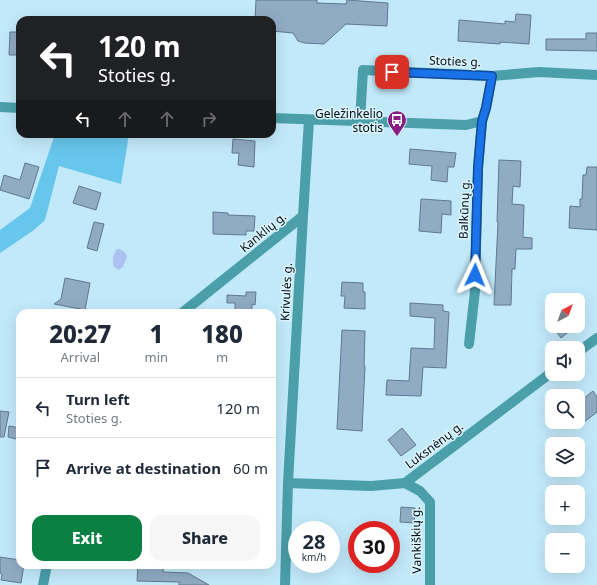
<!DOCTYPE html>
<meta charset="utf-8">
<style>
body{margin:0;font-family:"Noto Sans",sans-serif;background:#f6f6f7;color:#1f2937;height:100vh;display:flex;flex-direction:column;font-size:15px;white-space:nowrap}
*{box-sizing:border-box;margin:0}
p{font-size:13px;color:#747a83}
.icon{flex:none;width:22px;height:22px;fill:none;stroke:currentColor;stroke-width:2;stroke-linecap:round;stroke-linejoin:round}
.map{position:relative;flex:1;overflow:hidden}
.drawer{position:absolute;left:16px;top:309px;width:260px;height:260px;display:flex;flex-direction:column;background:#fff;border-radius:12px;box-shadow:0 4px 16px #0002}
.drawer>*{flex:none}
.guide{position:absolute;left:16px;top:16px;width:260px;height:122px;border-radius:12px;box-shadow:0 4px 16px #0002;background:#202124;color:#fff;overflow:hidden}
.needle{width:26px;rotate:41deg}
.tools{position:absolute;left:545px;top:293px;display:grid;gap:8px}
.tools a{display:grid;place-items:center;width:40px;height:40px;border-radius:8px;background:#fff;box-shadow:0 4px 16px #0002;font-size:20px}
.speed{position:absolute;left:288px;top:521px;display:flex;gap:8px;font-size:20px;font-weight:700;text-align:center}
.speed>*{display:grid;place-content:center;width:52px;height:52px;border-radius:50%;background:#fff;box-shadow:0 4px 16px #0002;line-height:1}
.speed small{font-size:10px;font-weight:400}
.speed .limit{border:6px solid #d22;background:#fff;color:#111}
.pin{position:absolute;display:grid;place-items:center;width:34px;height:34px;color:#fff;margin:-17px;border-radius:8px;box-shadow:0 2px 6px #0006}
.me{position:absolute;width:44px;margin:-22px;rotate:2deg;stroke-linejoin:round;filter:drop-shadow(0 0 3px #0008)}
.turn{display:flex;align-items:center;gap:14px;height:84px;padding:0 16px;font-size:18px}
.turn .icon{width:52px;height:52px;stroke-width:2.5}
.turn b{display:block;font-size:28px;line-height:34px}
.lanes{display:flex;align-items:center;height:38px;padding:0 16px;background:#0003;justify-content:center;gap:20px;direction:ltr}
.lanes .off{opacity:.35}
.eta{display:flex;justify-content:space-evenly;align-items:center;height:68px;text-align:center}
.eta b{font-size:24px;font-weight:800;line-height:28px}
.primary-button{display:flex;gap:8px;margin-top:auto;padding:8px 16px}
.primary-button a{flex:1;height:46px;border-radius:12px;background:#0b8043;color:#fff;font-size:16px;font-weight:800;line-height:46px;text-align:center}
.primary-button a+a{background:#f6f6f7;color:#1f2937}
ul{padding:0;list-style:none}
li{display:flex;align-items:center;gap:12px;height:60px;padding:0 16px;border-top:1px solid #e0e1e3}
li div{flex:1}
li b{display:block;font-size:15px}
li em{font-style:normal}
.map>svg:first-child{display:block}
.green{fill:#67c6ec}
.water{fill:#adc1f3}
.building{fill:#90abc4;stroke:#5f7890}
.lines{fill:none;stroke-linecap:round;stroke-linejoin:round}
.minor{stroke:#4a9fa9;stroke-width:10}
.route-casing{stroke:#114b97;stroke-width:10}
.route{stroke:#1a73e8;stroke-width:7}
.labels{text-anchor:middle;dominant-baseline:central;stroke-width:3;stroke-linejoin:round;paint-order:stroke}
.street-label{font-size:12px;fill:#020e13;stroke:#dcf4fe}
.poi-label{font-size:12px;fill:#020e13;stroke:#dcf4fe;text-anchor:end}
</style>
<div class="map">
<svg width="597" height="585" viewBox="0 0 597 585">
<rect width="100%" height="100%" fill="#c2e9fa"/>
<path class="green" d="M55 134H129L121 184 59 166 45 220 34 230 0 253V230L30 208Z"/>
<path class="water" d="M117 249C122 249 124 251 127 256L123 267 119 270 114 267C112 261 113 254 117 249Z"/>
<path class="building" d="M256 0H317V3L346 4 347 0 388 3 387 26 346 24 324 44 305 43 298 41 293 33 272 31V20H255Z
M516 14 531 15 529 44 500 42V44L458 41 459 20 505 24V21L515 22Z
M10 32H20V55H9Z
M586 33H597V51L546 50V39H586Z
M233 139 255 141 254 167 238 165 239 153H232Z
M410 149 456 153 454 167H448L447 182 431 180 432 166 409 164Z
M499 160 521 161 520 187 513 186 512 204 524 205 523 237 532 238V249H516L515 269H512L511 305H494L498 222H497Z
M25 163 39 167 29 199 0 190 4 175 20 180Z
M587 167H597V230L569 228 570 206 580 207V199H582L583 175H586Z
M79 186 101 193 96 210 73 203Z
M421 199 451 201V215L442 214 441 233 419 231Z
M213 212 228 213V215L255 216 254 231H246V235L213 234Z
M94 222 104 224 97 251 87 248Z
M65 278 90 283 85 310 54 304 61 299Z
M342 282 363 283V292H365V309L344 308 345 296H341Z
M246 292H256L255 305 252 304V313H237V312H235V303H227V295L246 296Z
M410 303 443 305V311L449 312 446 368 423 367 421 396 386 395 387 380 409 381 411 348 434 349 435 318 410 316Z
M552 326H576L561 338Z
M342 330 365 331 364 366H365L362 431 337 429Z
M593 391 597 397V412L584 422 578 414V403Z
M0 411 9 412 4 437H0Z
M9 426 20 428V440L8 437Z
M402 428 416 445 401 456 388 440Z
M401 507 415 508 414 523 400 522Z
M0 557 20 560V565H24L21 583 1 580 2 574 0 573Z
M138 565H164L163 572 188 573 209 585H179V582L137 581Z"/>
<g class="lines">
<path class="minor" d="M0 107 20 108
M272 118 466 125 482 121
M360 121 363 70 492 76 539 72 597 75
M182 313 303 216 309 120
M469 344 475 291 478 168 482 121 486 108 492 76
M578 352 597 338
M288 483 371 486 405 483 552 372
M405 483 420 491 430 502V585
M43 585 47 565
M285 585 288 483 303 216"/>
</g>
<g class="lines">
<defs>
<path id="route" d="M392 72 492 76 486 108 482 121 478 168 475 275"/>
</defs>
<use href="#route" class="route-casing"/>
<use href="#route" class="route"/>
</g>
<defs>
<symbol id="bus-pin" viewBox="-11 -11 22 30"><path d="M0 17L-7.5 6A9.5 9.5 0 1 1 7.5 6Z" fill="#891e84" stroke="#dcf4fe"/><path d="M-5-6H5V4H4V6H2V4H-2V6H-4V4H-5ZM-3.5-4V0h7V-4ZM-3.5 1.2v1.5H-2V1.2ZM2 1.2v1.5H3.5V1.2Z" fill="#fff"/></symbol>
</defs>
<g fill-rule="evenodd">
<use href="#bus-pin" x="386" y="109" width="22" height="30"/>
</g>
<g class="labels">
<g class="street-label">
<text transform="translate(455 61) rotate(2)">Stoties g.</text>
<text transform="translate(464 209) rotate(-88)">Balkūnų g.</text>
<text transform="translate(263 232) rotate(-39)">Kanklių g.</text>
<text transform="translate(286 292) rotate(-87)">Krivulės g.</text>
<text transform="translate(434 445) rotate(-37)">Luksnėnų g.</text>
<text transform="translate(416 540) rotate(-91)">Vankiškių g.</text>
</g>
<g class="poi-label">
<text x="383" y="113">Geležinkelio<tspan x="383" dy="14">stotis</tspan></text>
</g>
</g>
</svg>
<div class="tools">
<a><svg class="needle" viewBox="-14 -14 28 28"><path d="M0-13l5 13h-10z" fill="#e53935"/><path d="M0 13l5-13h-10z" fill="#747a83"/></svg></a>
<a><svg class="icon" aria-label="sound" viewBox="0 0 24 24"><path d="M4 9h4l5-4v14l-5-4H4zM17 9q2 3 0 6"/></svg></a>
<a><svg class="icon" aria-label="search" viewBox="0 0 24 24"><circle cx="10" cy="10" r="6"/><path d="M15 15l6 6"/></svg></a>
<a><svg class="icon" aria-label="layers" viewBox="0 0 24 24"><path d="M12 4l9 5-9 5-9-5zM3 14l9 5 9-5"/></svg></a>
<a>+</a>
<a>−</a>
</div>
<div class="speed"><div>28<small>km/h</small></div><div class="limit">30</div></div>
<div class="pin" style="left:392px;top:72px;background:#d93025"><svg class="icon" aria-label="arrive" viewBox="0 0 24 24"><path d="M6 21V4h12l-3 4 3 4H6"/></svg></div>
<svg class="me" style="left:475px;top:275px" viewBox="-20 -20 40 40"><path d="M0-17L14 15 0 8-14 15z" fill="#1a73e8" stroke="#fff" stroke-width="4"/></svg>
<div class="guide">
<div class="turn"><svg class="icon" aria-label="left" viewBox="0 0 24 24"><path d="M17 20v-9H6M10 6l-5 5 5 5"/></svg><div><b>120 m</b>Stoties g.</div></div>
<div class="lanes"><svg class="icon" aria-label="left" viewBox="0 0 24 24"><path d="M17 20v-9H6M10 6l-5 5 5 5"/></svg><svg class="icon off" aria-label="ahead" viewBox="0 0 24 24"><path d="M12 20V5M6 11l6-6 6 6"/></svg><svg class="icon off" aria-label="ahead" viewBox="0 0 24 24"><path d="M12 20V5M6 11l6-6 6 6"/></svg><svg class="icon off" aria-label="right" viewBox="0 0 24 24"><path d="M7 20v-9h11M14 6l5 5-5 5"/></svg></div>
</div>
<section class="drawer">
<div class="eta">
<div><b>20:27</b><p>Arrival</p></div>
<div><b>1</b><p>min</p></div>
<div><b>180</b><p>m</p></div>
</div>
<ul>
<li><svg class="icon" aria-label="left" viewBox="0 0 24 24"><path d="M17 20v-9H6M10 6l-5 5 5 5"/></svg><div><b>Turn left</b><p>Stoties g.</p></div><em>120 m</em></li>
<li><svg class="icon" aria-label="arrive" viewBox="0 0 24 24"><path d="M6 21V4h12l-3 4 3 4H6"/></svg><div><b>Arrive at destination</b></div><em>60 m</em></li>
</ul>
<div class="primary-button"><a>Exit</a><a>Share</a></div>
</section>
</div>
